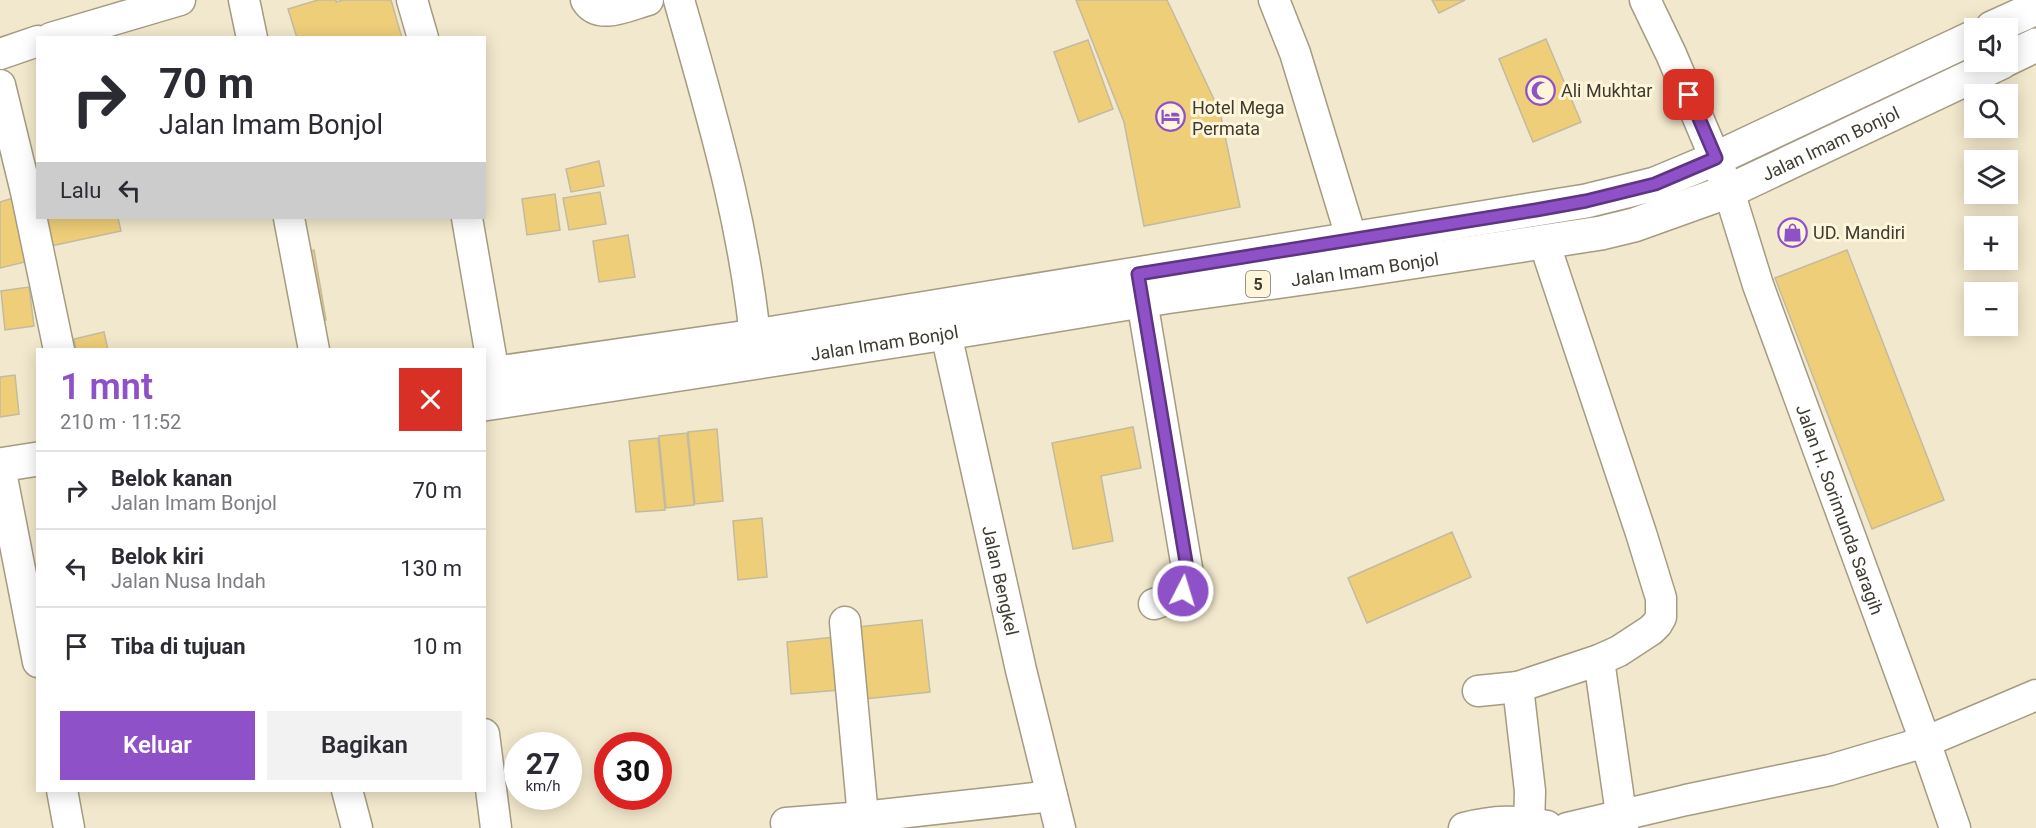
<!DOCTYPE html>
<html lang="id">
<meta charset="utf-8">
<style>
body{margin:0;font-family:Roboto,sans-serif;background:#f2f2f3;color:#2b2b33;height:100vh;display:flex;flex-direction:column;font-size:22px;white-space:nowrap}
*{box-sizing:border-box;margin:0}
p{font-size:20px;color:#7c7c81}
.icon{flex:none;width:33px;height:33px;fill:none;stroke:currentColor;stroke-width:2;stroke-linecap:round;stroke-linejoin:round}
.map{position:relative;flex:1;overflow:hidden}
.sheet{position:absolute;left:36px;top:348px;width:450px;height:444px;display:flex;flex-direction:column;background:#fff;border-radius:0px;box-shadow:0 3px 15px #0003}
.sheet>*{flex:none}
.guide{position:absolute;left:36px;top:36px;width:450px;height:183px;border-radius:0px;box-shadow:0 3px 15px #0003;background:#fff;color:#2b2b33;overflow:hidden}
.tools{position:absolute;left:1964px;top:18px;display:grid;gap:12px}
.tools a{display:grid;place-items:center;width:54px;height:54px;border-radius:0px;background:#fff;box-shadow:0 3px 15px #0003;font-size:30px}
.speed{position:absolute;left:504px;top:732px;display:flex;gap:12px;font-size:30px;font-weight:700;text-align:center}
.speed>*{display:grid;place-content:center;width:78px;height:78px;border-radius:50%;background:#fff;box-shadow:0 3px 15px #0003;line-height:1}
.speed small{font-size:15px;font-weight:400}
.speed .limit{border:9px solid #d22;background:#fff;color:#111}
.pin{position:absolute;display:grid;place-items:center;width:51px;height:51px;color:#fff;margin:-26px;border-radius:12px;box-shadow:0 3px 9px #0006}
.me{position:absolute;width:66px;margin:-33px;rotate:5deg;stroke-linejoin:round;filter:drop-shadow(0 0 4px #0008)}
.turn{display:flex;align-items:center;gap:21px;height:126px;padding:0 24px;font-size:27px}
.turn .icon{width:78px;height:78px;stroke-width:2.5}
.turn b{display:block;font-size:42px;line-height:51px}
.then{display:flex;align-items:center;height:57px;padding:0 24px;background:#0003;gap:12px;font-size:22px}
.round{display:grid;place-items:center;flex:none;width:63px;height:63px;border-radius:0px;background:#f2f2f3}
.head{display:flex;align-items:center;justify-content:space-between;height:102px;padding:0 24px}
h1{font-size:36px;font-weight:600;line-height:45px;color:#8f51c7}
.action{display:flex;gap:12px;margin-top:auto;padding:12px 24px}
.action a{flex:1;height:69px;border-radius:0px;background:#8f51c7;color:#fff;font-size:24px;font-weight:600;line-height:69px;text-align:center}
.action a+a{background:#f2f2f3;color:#2b2b33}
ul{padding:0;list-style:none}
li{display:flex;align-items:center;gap:18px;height:78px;padding:0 24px;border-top:2px solid #e1e1e2}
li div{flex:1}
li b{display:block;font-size:22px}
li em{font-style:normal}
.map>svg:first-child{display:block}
.building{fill:#eece79;stroke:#c4baa1;stroke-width:1.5}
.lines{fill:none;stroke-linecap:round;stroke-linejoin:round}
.minor-casing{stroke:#a49b82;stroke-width:33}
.highway-casing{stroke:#a49b82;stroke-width:36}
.minor{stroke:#fff;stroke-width:30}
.highway{stroke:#fff;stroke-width:33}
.route-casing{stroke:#5d3581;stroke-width:15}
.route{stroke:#8f51c7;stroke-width:10}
.labels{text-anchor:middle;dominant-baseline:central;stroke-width:6;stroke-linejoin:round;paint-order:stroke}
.shield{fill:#fff5da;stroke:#787363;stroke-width:1.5}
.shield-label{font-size:16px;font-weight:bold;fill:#3e3b30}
.poi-label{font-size:18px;fill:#3e3b30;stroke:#fff5da;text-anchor:start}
.street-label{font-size:18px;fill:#3e3b30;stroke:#fff5da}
</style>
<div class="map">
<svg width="2036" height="828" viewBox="0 0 2036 828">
<rect width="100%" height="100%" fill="#f2e8cd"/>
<path class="building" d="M318 0H336V2L343 0H391L402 38H297L288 9Z
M1076 0H1167L1220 112 1240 207 1144 226 1124 122Z
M1432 0H1465L1439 13Z
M1546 39 1581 122 1533 142 1499 59Z
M1088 40 1113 109 1079 122 1054 52Z
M599 161 604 186 571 192 566 169Z
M600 192 606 224 569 230 563 198Z
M555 194 560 230 527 235 522 199Z
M13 198 29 261 0 268V202Z
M40 218H118L121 231 46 247Z
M628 235 635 277 599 282 593 241Z
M314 250 326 320 313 323 301 252Z
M1847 250 1944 500 1872 529 1775 278Z
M29 287 34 326 5 330 1 291Z
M104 332 108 350H76L74 339Z
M15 375 19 414 0 417V377Z
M1133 427 1141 468 1101 476 1113 541 1073 549 1052 443Z
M717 429 723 501 695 504 688 432Z
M687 433 694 505 666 508 659 436Z
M658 438 665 510 636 512 629 441Z
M762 518 767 577 738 580 733 521Z
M1452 532 1471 577 1367 623 1348 578Z
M922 620 930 692 865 699 858 627Z
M835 637 840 690 791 694 787 642Z"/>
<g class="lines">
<defs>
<g id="minor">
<path d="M244 0 252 38"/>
<path d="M412 0 423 38"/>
<path d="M586 0C599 21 629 5 648 0"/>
<path d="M679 0C713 119 748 236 757 360"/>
<path d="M1274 0 1295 53 1352 240"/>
<path id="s1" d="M1645 0 1671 54 1729 191 1758 285 1920 727 1955 828"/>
<path d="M51 38 180 0"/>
<path d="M0 54 38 41"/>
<path d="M0 85 26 192 59 350"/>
<path d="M289 218 314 350"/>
<path d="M467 218 494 374"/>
<path d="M1138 277 1188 574C1186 595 1172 598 1154 604"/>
<path id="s2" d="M941 311 1021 670 1060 828"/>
<path d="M0 467 38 662"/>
<path d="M845 622 863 817"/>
<path d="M1599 660 1623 828"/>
<path d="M1518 687 1530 791 1529 828"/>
<path d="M1478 691 1518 687 1599 660 1619 651 1651 630 1657 624 1661 617V598L1641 533 1544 242"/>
<path d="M484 734 496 828"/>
<path d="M62 790 69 828"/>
<path d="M347 790 357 828"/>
<path d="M786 823 863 817 1052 796"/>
<path d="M1464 828C1495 820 1516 820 1547 826"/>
<path d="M1567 828 1686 800 1830 770 1925 742 2036 695"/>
</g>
<g id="highway">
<path d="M1992 28 2036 8"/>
<path d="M2007 59 2036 45"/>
<path d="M484 375 755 336 1586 201 1655 184 1717 158 1974 37"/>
<path id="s3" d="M484 404 946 333 1165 297 1353 271 1601 233 1634 225 1729 191 2002 62"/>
<path d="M0 465 38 459"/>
</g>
</defs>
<use href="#minor" class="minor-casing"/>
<use href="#highway" class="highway-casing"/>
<use href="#minor" class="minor"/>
<use href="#highway" class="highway"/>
</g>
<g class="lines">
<defs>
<path id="route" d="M1183 591 1187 583 1188 574 1138 274 1536 210 1586 201 1655 184 1716 158 1689 95"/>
</defs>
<use href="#route" class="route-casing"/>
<use href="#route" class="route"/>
</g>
<defs>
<symbol id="mosque-ring" viewBox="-11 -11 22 22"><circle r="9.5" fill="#fff5da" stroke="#8f51c7" stroke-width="1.5"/><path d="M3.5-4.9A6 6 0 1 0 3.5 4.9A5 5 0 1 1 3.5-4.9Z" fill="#8f51c7"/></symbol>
<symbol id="hotel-ring" viewBox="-11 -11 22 22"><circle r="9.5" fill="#fff5da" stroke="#8f51c7" stroke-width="1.5"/><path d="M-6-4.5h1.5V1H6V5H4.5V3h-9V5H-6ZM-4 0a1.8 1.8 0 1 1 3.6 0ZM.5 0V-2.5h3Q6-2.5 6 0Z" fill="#8f51c7"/></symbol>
<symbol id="shop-ring" viewBox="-11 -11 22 22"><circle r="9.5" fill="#fff5da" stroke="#8f51c7" stroke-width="1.5"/><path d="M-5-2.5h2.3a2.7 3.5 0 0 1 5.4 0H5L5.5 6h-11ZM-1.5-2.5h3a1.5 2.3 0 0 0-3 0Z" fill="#8f51c7"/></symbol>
</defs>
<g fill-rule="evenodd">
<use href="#mosque-ring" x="1524" y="74" width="33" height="33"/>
<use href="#hotel-ring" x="1154" y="100" width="33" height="33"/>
<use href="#shop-ring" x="1776" y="216" width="33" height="33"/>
</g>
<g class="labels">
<rect class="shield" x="1246" y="271" width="24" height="26" rx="4.5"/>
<g class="shield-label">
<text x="1258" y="284">5</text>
</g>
<g class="poi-label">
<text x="1561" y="90">Ali Mukhtar</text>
<text x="1192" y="107">Hotel Mega<tspan x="1192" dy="21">Permata</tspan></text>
<text x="1813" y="232">UD. Mandiri</text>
</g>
<g class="street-label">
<text stroke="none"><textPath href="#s3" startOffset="1377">Jalan Imam Bonjol</textPath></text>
<text stroke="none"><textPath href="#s3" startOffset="891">Jalan Imam Bonjol</textPath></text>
<text stroke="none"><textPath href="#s3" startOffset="405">Jalan Imam Bonjol</textPath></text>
<text stroke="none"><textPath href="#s1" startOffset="546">Jalan H. Sorimunda Saragih</textPath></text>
<text stroke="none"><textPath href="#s2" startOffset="276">Jalan Bengkel</textPath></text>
</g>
</g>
</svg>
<div class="tools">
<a><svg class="icon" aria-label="sound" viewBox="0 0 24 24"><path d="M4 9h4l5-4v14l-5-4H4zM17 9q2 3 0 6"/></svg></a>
<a><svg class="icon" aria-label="search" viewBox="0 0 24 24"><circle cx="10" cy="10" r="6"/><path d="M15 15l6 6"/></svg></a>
<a><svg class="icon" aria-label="layers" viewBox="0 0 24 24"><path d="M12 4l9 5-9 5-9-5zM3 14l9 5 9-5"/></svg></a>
<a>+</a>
<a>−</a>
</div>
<div class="speed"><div>27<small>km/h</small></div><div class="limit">30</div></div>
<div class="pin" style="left:1689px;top:95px;background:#d93025"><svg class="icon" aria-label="arrive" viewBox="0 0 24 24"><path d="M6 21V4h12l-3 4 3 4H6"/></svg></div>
<svg class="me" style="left:1183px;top:591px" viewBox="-20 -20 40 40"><circle r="17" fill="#8f51c7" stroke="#fff" stroke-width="3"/><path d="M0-11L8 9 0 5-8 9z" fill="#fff"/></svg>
<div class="guide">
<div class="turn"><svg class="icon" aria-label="right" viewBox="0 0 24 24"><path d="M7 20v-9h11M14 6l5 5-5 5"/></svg><div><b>70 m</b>Jalan Imam Bonjol</div></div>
<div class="then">Lalu<svg class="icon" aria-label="left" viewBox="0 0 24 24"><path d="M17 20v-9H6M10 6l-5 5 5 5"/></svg></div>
</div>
<section class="sheet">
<div class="head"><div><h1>1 mnt</h1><p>210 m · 11:52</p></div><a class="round" style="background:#d93025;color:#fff"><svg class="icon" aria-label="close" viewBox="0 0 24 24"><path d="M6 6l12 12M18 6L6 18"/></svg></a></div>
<ul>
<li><svg class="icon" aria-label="right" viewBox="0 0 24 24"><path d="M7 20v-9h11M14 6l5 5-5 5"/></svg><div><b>Belok kanan</b><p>Jalan Imam Bonjol</p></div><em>70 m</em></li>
<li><svg class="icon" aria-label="left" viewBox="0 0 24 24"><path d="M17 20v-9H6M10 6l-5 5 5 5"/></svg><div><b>Belok kiri</b><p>Jalan Nusa Indah</p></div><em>130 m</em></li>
<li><svg class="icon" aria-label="arrive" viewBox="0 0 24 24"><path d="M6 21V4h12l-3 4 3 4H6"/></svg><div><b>Tiba di tujuan</b></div><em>10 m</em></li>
</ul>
<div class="action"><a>Keluar</a><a>Bagikan</a></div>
</section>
</div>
